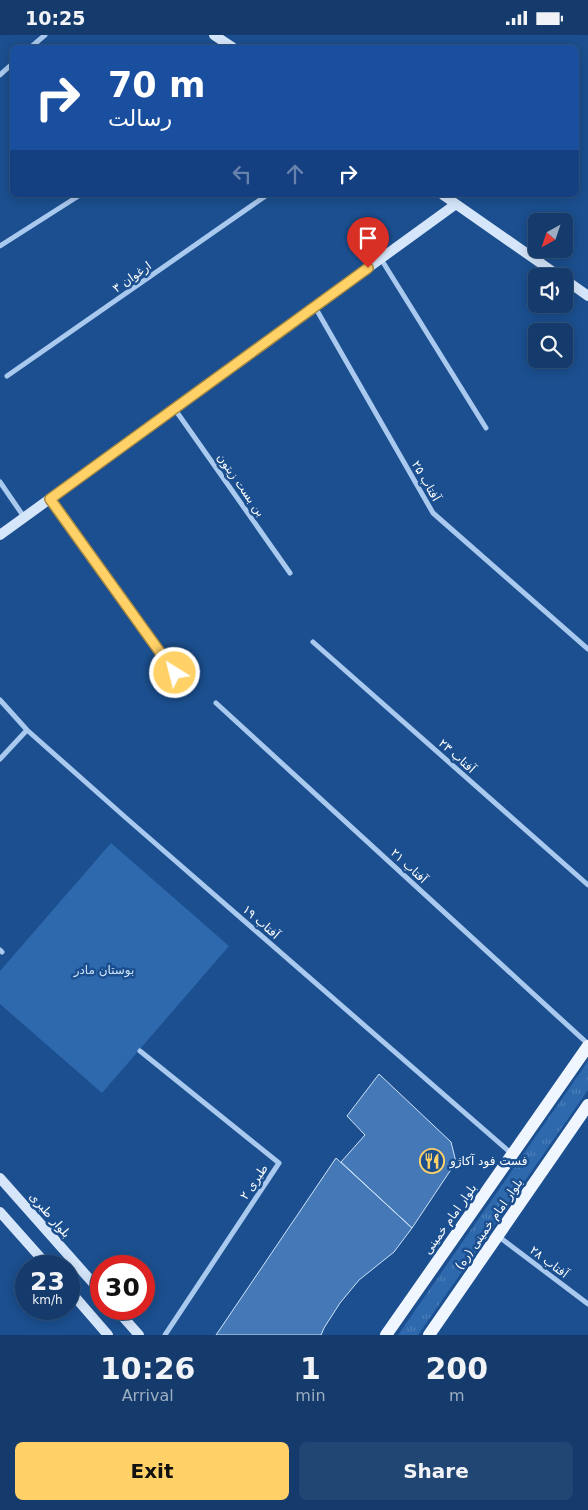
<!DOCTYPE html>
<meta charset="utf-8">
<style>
body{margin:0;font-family:"DejaVu Sans",Vazirmatn,sans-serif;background:#214673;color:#f1f3f6;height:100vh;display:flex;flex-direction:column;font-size:19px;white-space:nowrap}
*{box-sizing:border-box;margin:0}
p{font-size:16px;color:#9dadc1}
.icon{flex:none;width:28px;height:28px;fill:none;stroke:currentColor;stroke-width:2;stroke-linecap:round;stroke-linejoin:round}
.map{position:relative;height:1300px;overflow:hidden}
.side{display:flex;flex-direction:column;background:#143b6b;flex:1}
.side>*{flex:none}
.banner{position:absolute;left:10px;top:10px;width:569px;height:152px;border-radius:8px;box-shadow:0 2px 12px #0003,0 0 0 1px #33557e;background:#1a4fa0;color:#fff;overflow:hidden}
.needle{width:32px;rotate:220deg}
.tools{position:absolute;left:528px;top:178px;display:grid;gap:10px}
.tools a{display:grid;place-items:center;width:45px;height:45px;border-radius:8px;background:#143b6b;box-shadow:0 2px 12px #0003,0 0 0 1px #33557e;font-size:25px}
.speed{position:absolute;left:15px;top:1220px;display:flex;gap:10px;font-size:25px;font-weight:700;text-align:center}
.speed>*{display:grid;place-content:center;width:65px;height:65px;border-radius:50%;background:#143b6b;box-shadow:0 2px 12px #0003,0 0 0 1px #33557e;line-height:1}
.speed small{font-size:12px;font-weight:400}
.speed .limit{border:8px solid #d22;background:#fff;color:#111}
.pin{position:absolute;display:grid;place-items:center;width:42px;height:42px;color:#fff;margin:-51px -21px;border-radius:50% 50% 50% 0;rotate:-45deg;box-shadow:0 0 5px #0007}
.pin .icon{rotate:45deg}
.me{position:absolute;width:55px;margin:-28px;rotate:324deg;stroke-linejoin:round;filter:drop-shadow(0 0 4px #0008)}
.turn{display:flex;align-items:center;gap:18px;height:105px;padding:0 15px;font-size:22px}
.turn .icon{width:65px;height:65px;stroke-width:2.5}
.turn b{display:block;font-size:35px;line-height:42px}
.lanes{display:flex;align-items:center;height:48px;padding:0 15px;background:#0003;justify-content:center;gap:25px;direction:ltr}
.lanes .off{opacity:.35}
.eta{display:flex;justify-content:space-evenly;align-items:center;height:85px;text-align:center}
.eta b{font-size:30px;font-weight:600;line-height:35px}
.action{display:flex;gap:10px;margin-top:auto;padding:10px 15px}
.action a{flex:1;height:58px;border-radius:8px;background:#ffd166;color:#111;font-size:20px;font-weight:600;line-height:58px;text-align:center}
.action a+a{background:#214673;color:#f1f3f6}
.status{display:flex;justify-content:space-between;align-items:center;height:35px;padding:0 25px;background:#143b6b;direction:ltr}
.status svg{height:14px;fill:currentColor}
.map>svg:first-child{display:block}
.grass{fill:url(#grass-tufts)}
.green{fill:#2e69ad}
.building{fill:#4478b7;stroke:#cfe3fa}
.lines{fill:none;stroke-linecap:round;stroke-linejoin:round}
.minor{stroke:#a9c9ee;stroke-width:5}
.secondary{stroke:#d6e6fa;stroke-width:10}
.primary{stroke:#f0f6ff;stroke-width:12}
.route-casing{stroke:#a68842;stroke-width:12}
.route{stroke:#ffd166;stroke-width:9}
.labels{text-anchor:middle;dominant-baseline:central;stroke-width:5;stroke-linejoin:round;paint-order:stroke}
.street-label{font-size:12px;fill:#fff;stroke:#1b4f8f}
.park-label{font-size:12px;fill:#cfe3fa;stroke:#1b4f8f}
.poi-label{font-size:12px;fill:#fff;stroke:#1b4f8f;text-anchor:start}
</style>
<div class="status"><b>10:25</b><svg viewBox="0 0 49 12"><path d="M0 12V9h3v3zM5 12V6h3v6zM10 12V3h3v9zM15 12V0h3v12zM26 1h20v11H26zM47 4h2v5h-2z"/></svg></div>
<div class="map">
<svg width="588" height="1300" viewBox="0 0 588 1300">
<defs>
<pattern id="grass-tufts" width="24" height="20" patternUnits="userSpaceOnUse" patternTransform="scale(1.25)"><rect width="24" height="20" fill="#2e69ad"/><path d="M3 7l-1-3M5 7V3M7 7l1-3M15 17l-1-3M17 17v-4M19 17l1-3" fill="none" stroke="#4d80b9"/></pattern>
</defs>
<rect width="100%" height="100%" fill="#1b4f8f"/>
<path class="grass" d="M588 1026V1055L418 1300H398Z"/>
<path class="green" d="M111 808 229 911 102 1058 0 969V936Z"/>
<path class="building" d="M379 1039 451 1107 456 1127 412 1193 341 1127 365 1100 347 1081Z
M336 1123 412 1193 394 1217 359 1245 340 1268 324 1293 321 1300H216Z"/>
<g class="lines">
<path class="minor" d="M31 12 45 0
M0 40 12 29
M0 211 80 160
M381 224 486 393
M315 272 433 478 588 614
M7 341 267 160
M174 373 290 538
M0 447 24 482
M50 464 175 638
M313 607 588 850
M0 665 27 695 125 782 512 1119
M216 668 588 1009
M0 724 27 695
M0 915 2 917
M140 1016 279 1128 165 1300
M498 1201 588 1269"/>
<path class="secondary" d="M214 0 232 12
M443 160 559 241
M564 244 588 261
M0 500 456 169
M0 1143 101 1257
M0 1177 48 1231
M69 1255 108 1300
M116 1274 139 1300"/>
<path class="primary" d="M386 1300 588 1011
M429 1300 588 1070"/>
</g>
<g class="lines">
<defs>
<path id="route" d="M175 638 50 464 368 233"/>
</defs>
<use href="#route" class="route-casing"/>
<use href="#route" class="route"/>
</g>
<defs>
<symbol id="restaurant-ring" viewBox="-11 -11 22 22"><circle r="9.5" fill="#1b4f8f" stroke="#ffd166" stroke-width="1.5"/><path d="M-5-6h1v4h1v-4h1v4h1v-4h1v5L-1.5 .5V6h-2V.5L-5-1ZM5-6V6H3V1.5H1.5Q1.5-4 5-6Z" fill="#ffd166"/></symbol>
</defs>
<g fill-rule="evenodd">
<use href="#restaurant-ring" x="418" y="1112" width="28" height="28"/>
</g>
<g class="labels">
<g class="street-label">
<text transform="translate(132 242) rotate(-35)">ارغوان ۳</text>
<text transform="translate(426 446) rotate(60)">آفتاب ۲۵</text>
<text transform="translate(241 450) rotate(55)">بن بست زیتون</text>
<text transform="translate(457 721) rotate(42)">آفتاب ۲۳</text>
<text transform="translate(409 831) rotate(43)">آفتاب ۲۱</text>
<text transform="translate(261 887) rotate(41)">آفتاب ۱۹</text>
<text transform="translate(254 1147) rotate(-56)">طبری ۲</text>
<text transform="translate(50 1180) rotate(49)">بلوار طبری</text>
<text transform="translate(450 1184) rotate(-55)">بلوار امام خمینی</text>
<text transform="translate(489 1189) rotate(-55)">بلوار امام خمینی (ره)</text>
<text transform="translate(549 1227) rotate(37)">آفتاب ۲۸</text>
</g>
<g class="park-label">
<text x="104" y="935">بوستان مادر</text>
</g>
<g class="poi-label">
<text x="450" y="1126">فست فود آکاژو</text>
</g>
</g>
</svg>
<div class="tools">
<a><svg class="needle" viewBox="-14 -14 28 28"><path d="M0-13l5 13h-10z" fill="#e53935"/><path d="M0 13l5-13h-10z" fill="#9dadc1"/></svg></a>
<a><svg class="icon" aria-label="sound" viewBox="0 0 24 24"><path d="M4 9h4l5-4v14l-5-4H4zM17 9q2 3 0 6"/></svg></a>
<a><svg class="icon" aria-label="search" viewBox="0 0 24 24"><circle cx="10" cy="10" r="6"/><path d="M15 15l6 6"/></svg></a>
</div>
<div class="speed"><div>23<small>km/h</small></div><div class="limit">30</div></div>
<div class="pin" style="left:368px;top:233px;background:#d93025"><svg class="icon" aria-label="arrive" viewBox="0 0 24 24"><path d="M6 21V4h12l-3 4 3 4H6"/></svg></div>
<svg class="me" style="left:175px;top:638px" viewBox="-20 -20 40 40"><circle r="17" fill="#ffd166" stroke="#fff" stroke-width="3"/><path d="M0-11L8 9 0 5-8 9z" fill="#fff"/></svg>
<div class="banner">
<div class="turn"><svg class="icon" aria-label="right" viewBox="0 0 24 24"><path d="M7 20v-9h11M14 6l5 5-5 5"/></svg><div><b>70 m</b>رسالت</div></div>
<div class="lanes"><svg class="icon off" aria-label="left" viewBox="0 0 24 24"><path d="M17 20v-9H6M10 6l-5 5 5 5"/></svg><svg class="icon off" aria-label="ahead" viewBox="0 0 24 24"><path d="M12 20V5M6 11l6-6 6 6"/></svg><svg class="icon" aria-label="right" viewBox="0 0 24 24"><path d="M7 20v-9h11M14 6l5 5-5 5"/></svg></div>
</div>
</div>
<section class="side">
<div class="eta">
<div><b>10:26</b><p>Arrival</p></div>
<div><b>1</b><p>min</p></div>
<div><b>200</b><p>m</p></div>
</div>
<div class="action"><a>Exit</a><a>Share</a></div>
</section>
